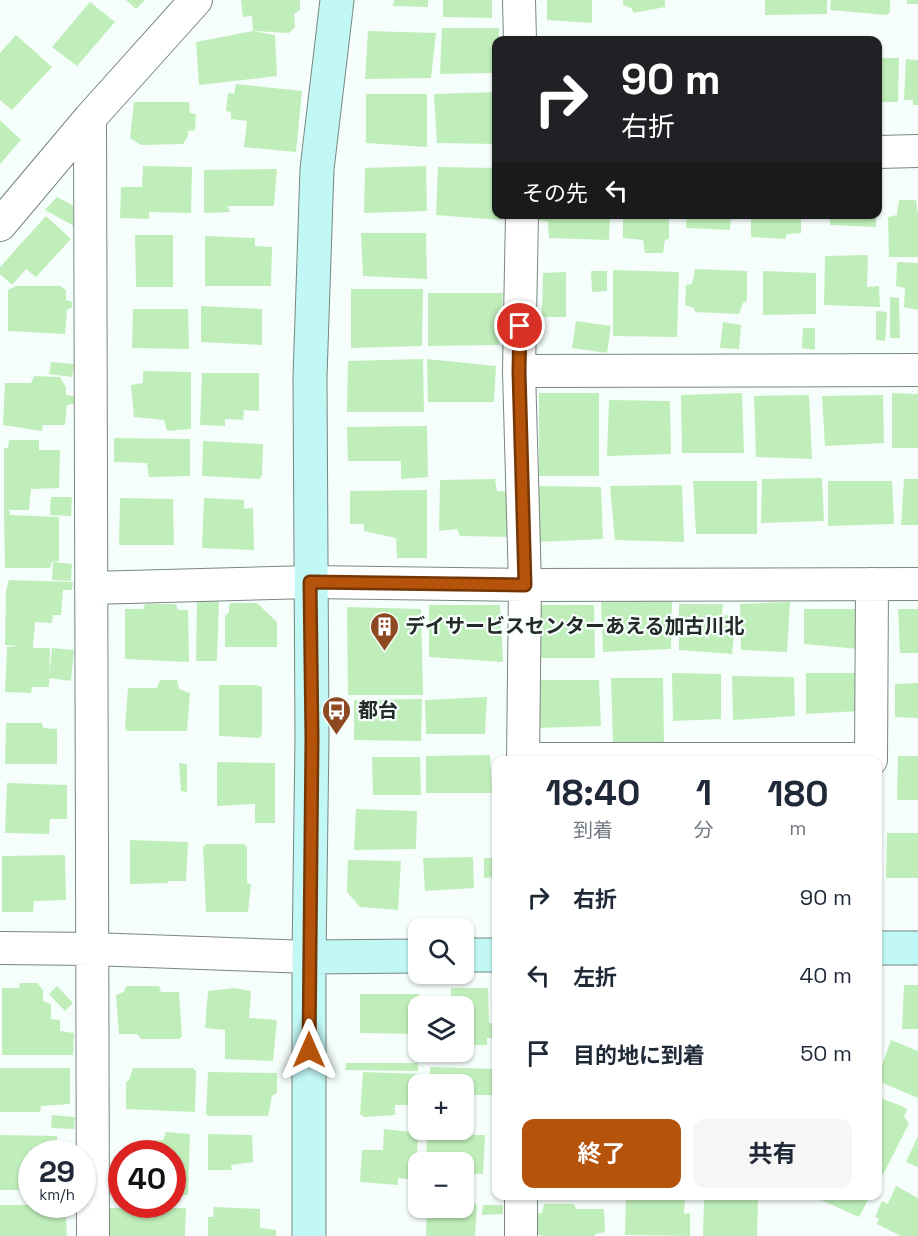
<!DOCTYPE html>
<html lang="ja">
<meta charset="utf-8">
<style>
body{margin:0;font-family:"Space Grotesk","Noto Sans JP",sans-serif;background:#f6f6f7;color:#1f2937;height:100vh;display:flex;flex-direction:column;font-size:22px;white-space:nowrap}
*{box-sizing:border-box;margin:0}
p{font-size:20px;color:#747a83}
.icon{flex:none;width:33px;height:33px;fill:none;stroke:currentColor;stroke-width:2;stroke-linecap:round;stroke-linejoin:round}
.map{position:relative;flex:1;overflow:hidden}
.details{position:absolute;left:492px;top:756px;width:390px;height:444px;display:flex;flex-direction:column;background:#fff;border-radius:12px;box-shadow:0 2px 4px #0004}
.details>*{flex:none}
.top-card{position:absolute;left:492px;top:36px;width:390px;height:183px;border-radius:12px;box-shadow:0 2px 4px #0004;background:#202124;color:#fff;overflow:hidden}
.fabs{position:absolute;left:408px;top:918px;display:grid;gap:12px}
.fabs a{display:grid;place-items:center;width:66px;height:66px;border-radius:12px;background:#fff;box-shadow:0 2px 4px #0004;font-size:30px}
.speed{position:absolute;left:18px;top:1140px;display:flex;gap:12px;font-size:30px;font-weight:700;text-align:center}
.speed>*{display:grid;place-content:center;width:78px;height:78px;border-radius:50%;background:#fff;box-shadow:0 2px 4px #0004;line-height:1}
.speed small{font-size:15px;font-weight:400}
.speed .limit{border:9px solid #d22;background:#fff;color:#111}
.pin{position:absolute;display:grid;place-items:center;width:51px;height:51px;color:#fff;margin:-26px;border:3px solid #fff;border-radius:50%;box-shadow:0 2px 6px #0007}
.me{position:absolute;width:66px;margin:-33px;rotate:0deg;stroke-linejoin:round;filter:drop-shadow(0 0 4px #0008)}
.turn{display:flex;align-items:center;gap:21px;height:126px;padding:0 30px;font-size:27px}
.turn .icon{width:78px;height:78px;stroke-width:2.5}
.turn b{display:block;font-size:42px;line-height:51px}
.then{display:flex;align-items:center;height:57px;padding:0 30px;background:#0003;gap:12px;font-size:22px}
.eta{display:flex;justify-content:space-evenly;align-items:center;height:102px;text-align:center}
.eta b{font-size:36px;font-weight:700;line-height:42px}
.primary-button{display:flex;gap:12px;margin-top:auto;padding:12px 30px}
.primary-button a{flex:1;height:69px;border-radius:12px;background:#b45309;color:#fff;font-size:24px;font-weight:700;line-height:69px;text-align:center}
.primary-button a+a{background:#f6f6f7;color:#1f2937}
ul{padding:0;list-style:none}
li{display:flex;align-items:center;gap:18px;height:78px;padding:0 30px}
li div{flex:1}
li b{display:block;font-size:22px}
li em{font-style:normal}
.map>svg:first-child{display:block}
.building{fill:#c0eeba}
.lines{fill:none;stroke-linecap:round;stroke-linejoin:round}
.street-casing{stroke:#798780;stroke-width:34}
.secondary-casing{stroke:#798780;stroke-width:35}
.street{stroke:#fff;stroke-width:32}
.secondary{stroke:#c1f7f4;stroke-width:33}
.route-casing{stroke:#753606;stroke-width:15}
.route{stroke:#b45309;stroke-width:10}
.labels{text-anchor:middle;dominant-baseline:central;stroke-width:4.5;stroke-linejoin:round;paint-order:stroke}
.poi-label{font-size:20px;font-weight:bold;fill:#242a27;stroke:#f5fefa;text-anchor:start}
</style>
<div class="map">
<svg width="918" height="1236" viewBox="0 0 918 1236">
<rect width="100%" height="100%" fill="#f5fefa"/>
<path class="building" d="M126 0H145L136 9Z
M241 0H300V10L294 14 295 27 289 33 253 31 252 16 243 17Z
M394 0H428V7L393 6Z
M443 0H492V18L443 17Z
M547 0H592V23L547 20Z
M623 0H665V7L634 13 631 8 623 5Z
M765 0H827V14L765 15Z
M831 0H890V12L887 15 830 10Z
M907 0H918V4H907Z
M90 2 115 22 77 66 52 47Z
M442 28H499V40H496V73L440 74Z
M253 31 275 35 277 76 199 85 196 42Z
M368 31 436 33 431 78 365 79Z
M16 35 52 67 12 110 0 100V53Z
M878 58H899L898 102H878Z
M906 59 918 60V105H913V100H904Z
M236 84 302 91 296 152 244 147 247 121 231 119V112L226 111 228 93 234 94Z
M496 92V144L437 143 434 94Z
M366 94H427V147L366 143Z
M134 102H189L190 113 196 114 195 130 188 131V136L183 144 141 145 130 138Z
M0 120 21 140 0 164Z
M143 166 192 167 191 213 149 212V219L120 218 121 187H142Z
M426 166 427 211 364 213 365 168Z
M438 167 496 168V214H501V220L436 215Z
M277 169 274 206H228L230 212 206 213 204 212V170Z
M57 197 74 206V226L45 210Z
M899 200H916L918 215V257H889L888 217 897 215Z
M539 214H610L609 240 549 238 548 222 539 220Z
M623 214H669V239L665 240 663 253H645L643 240 623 238Z
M687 214H731L730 230 686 228Z
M751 214H801V233L787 234 785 239 751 237Z
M830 214H876V227L830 225Z
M46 216 71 239 36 277 26 269 12 285 0 274V267Z
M361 233H426L427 279 363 276Z
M135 235H173V287H136Z
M205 236 255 238V246L272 247 271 286H205Z
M868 255 867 287 879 286 880 307 824 305 825 256Z
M897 262 918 263V310L904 307 905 288 896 286Z
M695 269 747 271V301L743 303 739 314 695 312 694 308 685 305 686 285 692 284Z
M613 270 679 272 677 337 613 336Z
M591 271H607V291L592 292Z
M763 271 816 273V314L763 315Z
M566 272V317H542L543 273Z
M16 286H60L66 290V300L72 302V307L67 310 65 334 8 331V290Z
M351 289H423L422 346 351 348Z
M428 293H503L499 345 428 346Z
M890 297 899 298 900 338H890Z
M201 306 262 309V345L201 342Z
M133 309H188L189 349 132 348Z
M876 311 887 312 885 341 876 340Z
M576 321 611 326 607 353 572 348Z
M723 322 741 325 739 349 720 348Z
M803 328H815V350L802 348Z
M423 359 424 412H347L348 361Z
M427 359 496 366 494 402H428Z
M51 362 74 364 72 377 49 374Z
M143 371 191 372V429L167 431 164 420 134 417 131 385 143 383Z
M202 373H259V411L244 410 243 420 225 419V426L200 425Z
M34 376 60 377 66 387V395L74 396V404L67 405 65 425H43L42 431 3 425 5 383H31Z
M539 393H599V476H539Z
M742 393 744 453H682L681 395Z
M892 393 918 394V448H892Z
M809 395 812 459 756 457 754 396Z
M883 395 884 443 825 446 822 396Z
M609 400 670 401 671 454 607 456Z
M427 426 428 477 401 479V461H348L347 427Z
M114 438 190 439V476L149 477 147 463 114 462Z
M9 440H39V450H60L59 488 31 489 29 510H4V448H8Z
M203 441 263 444 262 475 259 479 202 476Z
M822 478 824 521 761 523 762 479Z
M495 479 497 491 513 492 514 537 460 536 457 529 439 531 440 480Z
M904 479H918V525H901Z
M693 481H757V534H696Z
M828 481H892L894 524 828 526Z
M682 485 684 542 615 540 610 486Z
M538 486 601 487 603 539 538 542Z
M427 490V558H397L396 538 364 531V524H350V491Z
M51 497H72L71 516 50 515Z
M120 498 173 499 174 545H119Z
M204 498 244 500V509L253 508 254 550 202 548Z
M4 510 10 511V515L59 517V561L50 562H52L50 568H5Z
M53 562 72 564 71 581 52 580Z
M9 580 73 582 72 590H63L61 615H53L52 623 35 622 33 648H50L49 687H32L31 693 5 692 7 647 18 646 5 645 6 590Z
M197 598 219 599 217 661H196Z
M672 600 671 649 603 652 601 602Z
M790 602 787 652 741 650 740 604Z
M231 603H257L277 622V647H225V616L229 612V605Z
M145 604H176L178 610H188L189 662 125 659V609H143Z
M679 604H723L722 615 736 616 732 654 679 650Z
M429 605H500L503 662 429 657Z
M535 605H594L595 658H536Z
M347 607 421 609 423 695H348Z
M804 609H861L859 649 804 644Z
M898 609H918V653H900Z
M52 648 74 650 71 681 49 678Z
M672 673 721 674V719L673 721Z
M806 673H856L859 711 806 714Z
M732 676 794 677 795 716 733 720Z
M611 678H663L664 744H613Z
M160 680H177L179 689 190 693 187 731H127L125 728 128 688H157Z
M536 680H599L601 726 536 728Z
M918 683V718L895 717V684Z
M219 685H256L262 687V734L259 738 219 736Z
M487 697 485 734H426L425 700Z
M422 699 421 741 354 740V700Z
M6 723H42L43 728 57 729V764H5Z
M490 755 492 793H426V756Z
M898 756H918V800H897Z
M372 757H420L421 795H373Z
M217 762 275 763V823H255V804L217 806Z
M179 763 187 764V792L181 791Z
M7 783 67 785V819H50L49 834 5 833Z
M356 809 417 811 416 849 354 850Z
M887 833H918V878H886Z
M130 840 188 842 186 881H168V883L130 884Z
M206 844H244L247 847V883L251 884 248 912H206L203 847Z
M65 855 66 900 34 901 33 912H2V856Z
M473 857 474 888 425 891 423 858Z
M484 858H496V877L484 878Z
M348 860 401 861 398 910 360 907 347 892Z
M20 983H37L43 990V1001L51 1004V1019L60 1020V1031L74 1033 73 1055H2V988H19Z
M904 985H918V1029H902Z
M57 986 73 1003 65 1011 49 994Z
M126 986H159L161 992H179L182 1036 179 1039H141L137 1034H119L116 995 124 992Z
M235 988 251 991 249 1018 277 1020 273 1061 225 1059V1030L205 1028 208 991Z
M451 988H488L489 1023H495V1038H487V1045H464V1006H451Z
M360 994H419L418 1034 360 1033Z
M891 1040 918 1051V1098L878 1081V1076Z
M346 1063H418V1071L345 1070Z
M430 1067 496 1069V1095H472L473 1102H464V1084H430Z
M0 1068H70V1104L41 1106 40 1112H0Z
M133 1068H193L196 1071 195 1112 126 1109V1082L129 1080Z
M208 1072 277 1073V1093L272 1096 268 1116H208L206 1114Z
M363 1072 420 1074 418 1105H395V1115L364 1117 360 1114Z
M878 1097 904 1107 907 1110 904 1117 909 1123 883 1175 878 1172Z
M52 1115 75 1117 74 1129 51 1128Z
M384 1129 418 1133 416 1180 398 1178V1185L360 1182 362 1150H383Z
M166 1132 190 1134 188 1195H172V1154H135V1142L163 1140Z
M208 1134 252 1135 253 1162 231 1165 232 1170H208Z
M0 1135 57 1136V1154H32V1181H27L25 1190H0Z
M427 1135H485L483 1174 464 1173V1162H426Z
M918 1136V1167L906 1162Z
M896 1186 918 1198V1236H901L877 1224 879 1219 875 1217 882 1201 888 1204Z
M626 1196H685L684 1214 690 1213V1236L625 1235Z
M723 1196H740V1199L758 1200 757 1236H703L704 1199H723Z
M812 1196H870L859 1217Z
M464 1202H474L477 1206 475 1236H426L427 1208H464Z
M544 1204H574L576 1209H604L605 1232 595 1234V1236H543L536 1234V1214L542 1213Z
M0 1205H65L67 1236H0Z
M483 1205H503V1214L482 1215Z
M214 1207 260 1209V1228L276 1230V1236H208V1217H213Z
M109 1208H186L185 1236H109Z"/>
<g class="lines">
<defs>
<path id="street" d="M519 0 520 40
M90 118 93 1236
M878 152 918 151
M522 214 519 371 525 585 523 760
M0 225 90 118 196 0
M519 371 918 370
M91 588 310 582 525 585 918 584
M523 759H871
M871 760 872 584
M0 948 92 949 309 957
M521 1196V1236"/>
<path id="secondary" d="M878 948H918
M464 955H496
M309 957 418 956
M309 1236V957L312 738 310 377 317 169 337 0"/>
</defs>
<use href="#street" class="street-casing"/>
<use href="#secondary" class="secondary-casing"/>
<use href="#street" class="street"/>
<use href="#secondary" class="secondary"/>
</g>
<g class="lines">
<defs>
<path id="route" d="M309 1050 312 738 310 582 525 585 519 371 520 326"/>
</defs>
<use href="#route" class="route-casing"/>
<use href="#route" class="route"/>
</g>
<defs>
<symbol id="building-pin" viewBox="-11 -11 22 30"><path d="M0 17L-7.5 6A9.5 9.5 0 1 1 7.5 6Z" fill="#8e4822" stroke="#f5fefa"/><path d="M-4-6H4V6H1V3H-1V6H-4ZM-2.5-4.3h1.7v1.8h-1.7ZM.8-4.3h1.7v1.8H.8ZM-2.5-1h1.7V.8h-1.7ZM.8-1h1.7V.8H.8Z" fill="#fff"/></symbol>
<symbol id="bus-pin" viewBox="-11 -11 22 30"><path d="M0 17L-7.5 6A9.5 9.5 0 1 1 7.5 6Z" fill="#8e4822" stroke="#f5fefa"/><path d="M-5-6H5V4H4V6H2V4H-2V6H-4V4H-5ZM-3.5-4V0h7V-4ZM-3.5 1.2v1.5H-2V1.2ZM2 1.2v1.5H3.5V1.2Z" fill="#fff"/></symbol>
</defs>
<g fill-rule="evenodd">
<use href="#building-pin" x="368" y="610" width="33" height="45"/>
<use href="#bus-pin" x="320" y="694" width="33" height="45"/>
</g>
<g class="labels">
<g class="poi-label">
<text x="405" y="626">デイサービスセンターあえる加古川北</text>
<text x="358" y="710">都台</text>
</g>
</g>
</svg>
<div class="fabs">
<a><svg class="icon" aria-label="search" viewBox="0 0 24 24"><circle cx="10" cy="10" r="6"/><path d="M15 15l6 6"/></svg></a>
<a><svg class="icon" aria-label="layers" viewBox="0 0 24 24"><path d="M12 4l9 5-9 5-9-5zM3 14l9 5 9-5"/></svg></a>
<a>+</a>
<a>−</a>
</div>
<div class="speed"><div>29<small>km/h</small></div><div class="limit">40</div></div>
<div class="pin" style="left:520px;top:326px;background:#d93025"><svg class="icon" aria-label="arrive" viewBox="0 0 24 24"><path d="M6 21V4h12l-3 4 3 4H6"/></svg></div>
<svg class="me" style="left:309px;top:1050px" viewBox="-20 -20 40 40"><path d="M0-17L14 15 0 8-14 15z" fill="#b45309" stroke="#fff" stroke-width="4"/></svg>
<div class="top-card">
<div class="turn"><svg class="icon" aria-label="right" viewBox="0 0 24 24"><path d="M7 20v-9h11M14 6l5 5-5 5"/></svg><div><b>90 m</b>右折</div></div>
<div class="then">その先<svg class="icon" aria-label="left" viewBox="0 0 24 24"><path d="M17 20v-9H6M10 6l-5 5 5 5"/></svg></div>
</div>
<section class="details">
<div class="eta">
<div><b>18:40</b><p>到着</p></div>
<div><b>1</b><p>分</p></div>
<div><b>180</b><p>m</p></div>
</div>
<ul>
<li><svg class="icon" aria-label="right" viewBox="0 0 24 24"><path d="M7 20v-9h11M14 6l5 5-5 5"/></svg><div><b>右折</b></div><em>90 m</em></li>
<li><svg class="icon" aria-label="left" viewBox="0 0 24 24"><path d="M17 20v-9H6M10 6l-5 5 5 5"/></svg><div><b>左折</b></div><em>40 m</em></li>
<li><svg class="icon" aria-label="arrive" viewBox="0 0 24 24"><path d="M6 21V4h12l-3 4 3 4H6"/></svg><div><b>目的地に到着</b></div><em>50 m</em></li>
</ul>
<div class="primary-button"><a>終了</a><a>共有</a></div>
</section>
</div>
